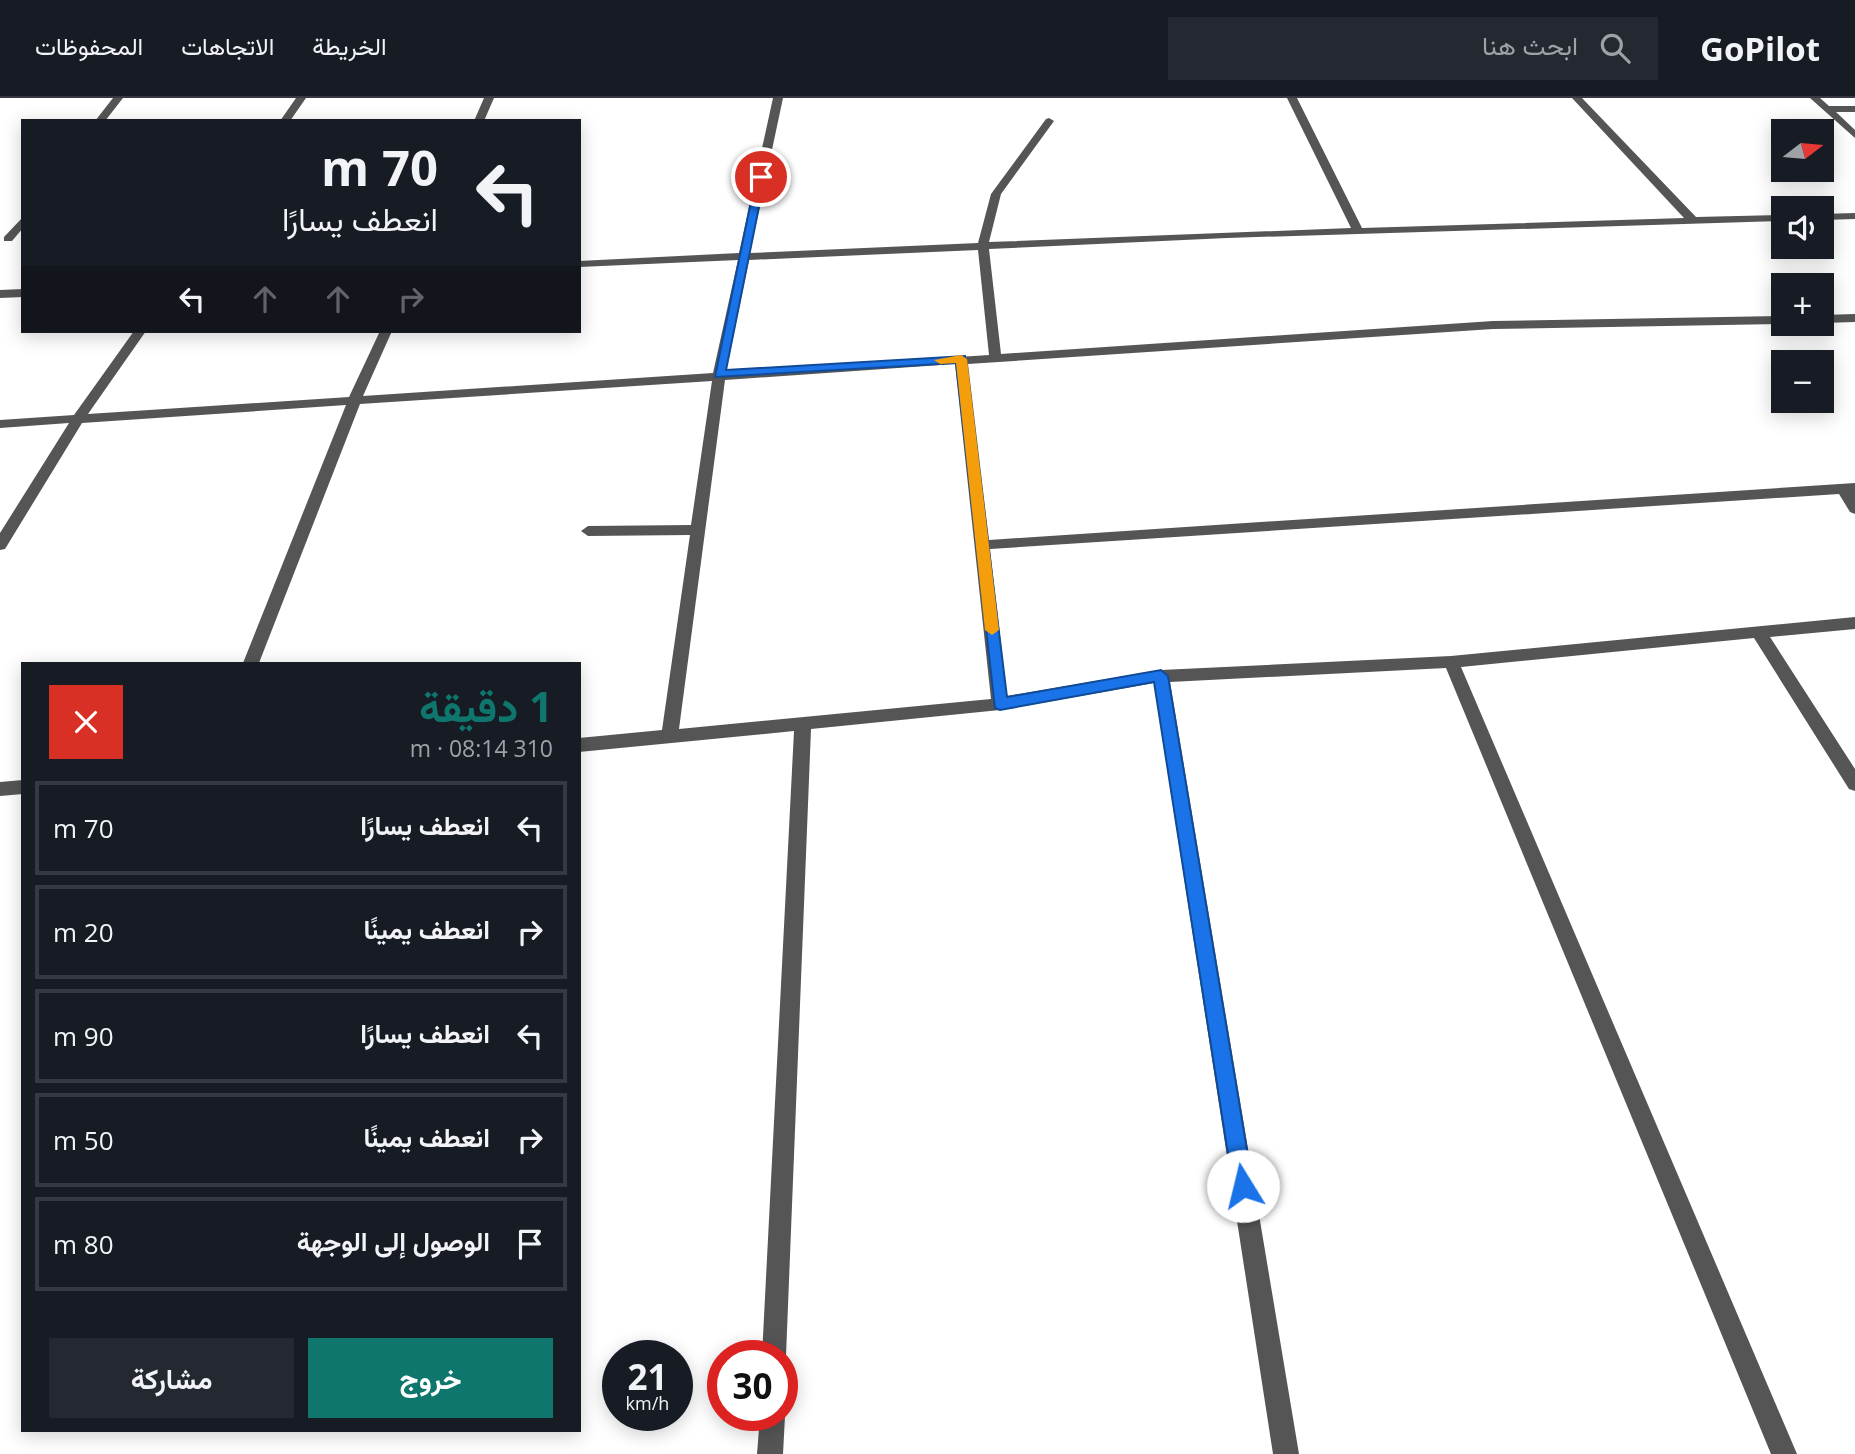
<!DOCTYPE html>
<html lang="ar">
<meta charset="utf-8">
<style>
body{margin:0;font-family:"Open Sans",Vazirmatn,sans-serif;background:#242831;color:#f1f3f6;direction:rtl;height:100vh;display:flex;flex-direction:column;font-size:26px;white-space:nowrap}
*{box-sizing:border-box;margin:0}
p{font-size:23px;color:#9ea1a6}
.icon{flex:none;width:38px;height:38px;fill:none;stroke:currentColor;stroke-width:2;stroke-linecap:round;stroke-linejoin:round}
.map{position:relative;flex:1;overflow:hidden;direction:ltr}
.side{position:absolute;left:21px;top:564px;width:560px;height:770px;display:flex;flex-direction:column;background:#171b24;border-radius:0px;box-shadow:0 4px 18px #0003;direction:rtl}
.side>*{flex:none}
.hud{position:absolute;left:21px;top:21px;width:560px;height:214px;border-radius:0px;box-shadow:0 4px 18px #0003;direction:rtl;background:#171b24;color:#f1f3f6;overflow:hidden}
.needle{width:46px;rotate:74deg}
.buttons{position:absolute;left:1771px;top:21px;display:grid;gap:14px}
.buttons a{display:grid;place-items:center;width:63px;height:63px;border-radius:0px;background:#171b24;box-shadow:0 4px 18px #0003;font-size:35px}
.speed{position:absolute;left:602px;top:1242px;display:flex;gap:14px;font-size:35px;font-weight:700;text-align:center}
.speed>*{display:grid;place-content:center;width:91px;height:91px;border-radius:50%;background:#171b24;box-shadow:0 4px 18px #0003;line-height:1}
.speed small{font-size:18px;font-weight:400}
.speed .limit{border:10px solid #d22;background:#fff;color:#111}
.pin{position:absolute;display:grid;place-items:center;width:60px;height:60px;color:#fff;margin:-30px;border:4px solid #fff;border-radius:50%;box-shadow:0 2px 7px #0007}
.me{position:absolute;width:77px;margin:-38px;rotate:351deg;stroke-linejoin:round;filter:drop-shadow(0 0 5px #0008)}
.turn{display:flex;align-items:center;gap:24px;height:147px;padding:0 28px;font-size:32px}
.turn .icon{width:91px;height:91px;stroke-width:2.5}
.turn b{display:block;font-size:49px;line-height:60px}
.lanes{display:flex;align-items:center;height:66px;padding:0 28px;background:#0003;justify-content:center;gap:35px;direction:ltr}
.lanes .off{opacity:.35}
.round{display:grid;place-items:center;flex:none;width:74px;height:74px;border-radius:0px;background:#242831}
.overview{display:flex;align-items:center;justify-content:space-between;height:119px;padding:0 28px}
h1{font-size:42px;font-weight:700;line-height:52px;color:#0f766e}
.action{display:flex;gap:14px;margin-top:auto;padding:14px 28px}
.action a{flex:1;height:80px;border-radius:0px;background:#0f766e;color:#fff;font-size:28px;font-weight:700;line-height:80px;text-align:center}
.action a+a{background:#242831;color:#f1f3f6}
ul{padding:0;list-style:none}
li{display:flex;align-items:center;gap:21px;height:94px;margin:0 14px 10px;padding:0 14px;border:4px solid #363941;border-radius:0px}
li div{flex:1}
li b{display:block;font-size:26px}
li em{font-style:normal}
header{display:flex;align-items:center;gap:42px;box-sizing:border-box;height:98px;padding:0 35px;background:#171b24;border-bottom:2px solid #363941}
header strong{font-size:33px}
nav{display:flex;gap:38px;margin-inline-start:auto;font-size:24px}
.search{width:490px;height:63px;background:#242831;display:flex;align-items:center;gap:18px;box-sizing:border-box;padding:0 24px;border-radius:0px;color:#9ea1a6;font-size:26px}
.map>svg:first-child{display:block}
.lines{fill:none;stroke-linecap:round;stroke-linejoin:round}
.minor{fill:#555;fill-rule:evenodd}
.route{fill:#1a73e8;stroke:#114b97;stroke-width:2}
.slow{fill:#f59e0b}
</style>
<header>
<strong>GoPilot</strong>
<div class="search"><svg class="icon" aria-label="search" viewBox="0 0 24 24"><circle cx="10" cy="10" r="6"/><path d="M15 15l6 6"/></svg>ابحث هنا</div>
<nav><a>الخريطة</a><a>الاتجاهات</a><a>المحفوظات</a></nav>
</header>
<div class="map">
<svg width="1855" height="1356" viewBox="0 0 1855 1356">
<rect width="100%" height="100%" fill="#fff"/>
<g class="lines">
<path class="minor" d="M113 0H123L105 23H95Z
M296 0H306L290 23H280Z
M484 0H494L484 23H474Z
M773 0H783L750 155 978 145 991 96 1046 21 1049 20 1054 23 1001 96 989 144 1351 130 1287 0H1297L1362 130 1684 120 1572 0H1582L1696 119 1783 117V123L1227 140 989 151 1001 256 1493 223 1783 218V226L1493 231 968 266 989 442 1855 385V416L1850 414 1839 396 990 451 1007 598 1161 572 1451 558 1855 519V531L1770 539 1855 671V693L1849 691 1754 540 1461 569 1797 1356H1771L1446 570 1170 584 1299 1356H1273L1154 585 1000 612 811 631 786 1258 782 1267V1258H762L794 633 579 654V640L662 632 690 437 588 438 581 433 588 428 691 427 712 283 360 306 259 565H243L346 307 82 325 5 451 0 452V435L69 325 0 330V322L74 317 134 233H146L88 316 349 299 380 233H392L363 298 713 275 738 162 579 169V163L739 155ZM978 152 989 257 726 274 749 162ZM955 266 991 601 679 631 725 282Z
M1810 0H1820L1829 8H1855V14H1836L1855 32V40Z
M1855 115V121L1822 122V116Z
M23 119V130L12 143H4V139Z
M23 191V199L0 200V192Z
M1855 216V224L1822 225V217Z
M23 682V696L0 698V684Z
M782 1312 785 1318 783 1356H757L760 1318H782Z"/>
</g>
<path class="route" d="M761 76 765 79 726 272 965 258 1007 599 1161 572 1168 578 1253 1088 1250 1095 1243 1098 1236 1095 1233 1088 1154 584 1000 612 995 610 956 265 715 279 756 79Z"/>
<path class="slow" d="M961 257 967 261 999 532 992 537 985 532 956 265 940 266 934 262Z"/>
</svg>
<div class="buttons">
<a><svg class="needle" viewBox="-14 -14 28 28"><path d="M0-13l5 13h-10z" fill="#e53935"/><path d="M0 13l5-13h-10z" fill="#9ea1a6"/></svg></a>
<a><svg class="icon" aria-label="sound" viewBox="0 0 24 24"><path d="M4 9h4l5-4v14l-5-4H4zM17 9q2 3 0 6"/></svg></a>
<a>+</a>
<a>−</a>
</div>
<div class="speed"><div>21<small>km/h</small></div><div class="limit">30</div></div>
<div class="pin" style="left:761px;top:79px;background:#d93025"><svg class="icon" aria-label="arrive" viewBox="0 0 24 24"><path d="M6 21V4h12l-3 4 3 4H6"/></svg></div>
<svg class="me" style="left:1243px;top:1088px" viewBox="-20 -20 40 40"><circle r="19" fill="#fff"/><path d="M0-13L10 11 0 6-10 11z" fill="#1a73e8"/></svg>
<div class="hud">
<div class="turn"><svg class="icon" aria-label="left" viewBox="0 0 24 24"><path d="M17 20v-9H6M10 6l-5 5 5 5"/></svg><div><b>70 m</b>انعطف يسارًا</div></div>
<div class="lanes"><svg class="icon" aria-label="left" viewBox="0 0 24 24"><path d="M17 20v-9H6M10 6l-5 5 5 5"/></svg><svg class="icon off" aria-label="ahead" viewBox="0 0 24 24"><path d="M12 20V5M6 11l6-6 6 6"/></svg><svg class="icon off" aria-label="ahead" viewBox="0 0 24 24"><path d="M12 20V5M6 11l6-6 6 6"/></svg><svg class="icon off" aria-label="right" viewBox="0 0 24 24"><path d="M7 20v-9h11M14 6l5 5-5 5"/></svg></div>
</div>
<section class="side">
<div class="overview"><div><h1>1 دقيقة</h1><p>310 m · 08:14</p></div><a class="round" style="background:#d93025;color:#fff"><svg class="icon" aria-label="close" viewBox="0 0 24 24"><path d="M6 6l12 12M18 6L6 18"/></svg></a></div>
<ul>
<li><svg class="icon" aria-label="left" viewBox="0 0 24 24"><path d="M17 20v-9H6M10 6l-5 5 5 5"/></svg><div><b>انعطف يسارًا</b></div><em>70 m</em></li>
<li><svg class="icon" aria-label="right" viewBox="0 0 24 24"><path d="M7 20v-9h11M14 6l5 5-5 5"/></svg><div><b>انعطف يمينًا</b></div><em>20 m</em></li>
<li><svg class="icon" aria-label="left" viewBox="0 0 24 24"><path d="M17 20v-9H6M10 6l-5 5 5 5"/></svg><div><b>انعطف يسارًا</b></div><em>90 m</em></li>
<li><svg class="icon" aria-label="right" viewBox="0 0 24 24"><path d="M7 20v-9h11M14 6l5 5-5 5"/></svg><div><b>انعطف يمينًا</b></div><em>50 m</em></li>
<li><svg class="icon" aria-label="arrive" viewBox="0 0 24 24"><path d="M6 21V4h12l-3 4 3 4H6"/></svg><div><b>الوصول إلى الوجهة</b></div><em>80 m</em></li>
</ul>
<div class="action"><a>خروج</a><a>مشاركة</a></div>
</section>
</div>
